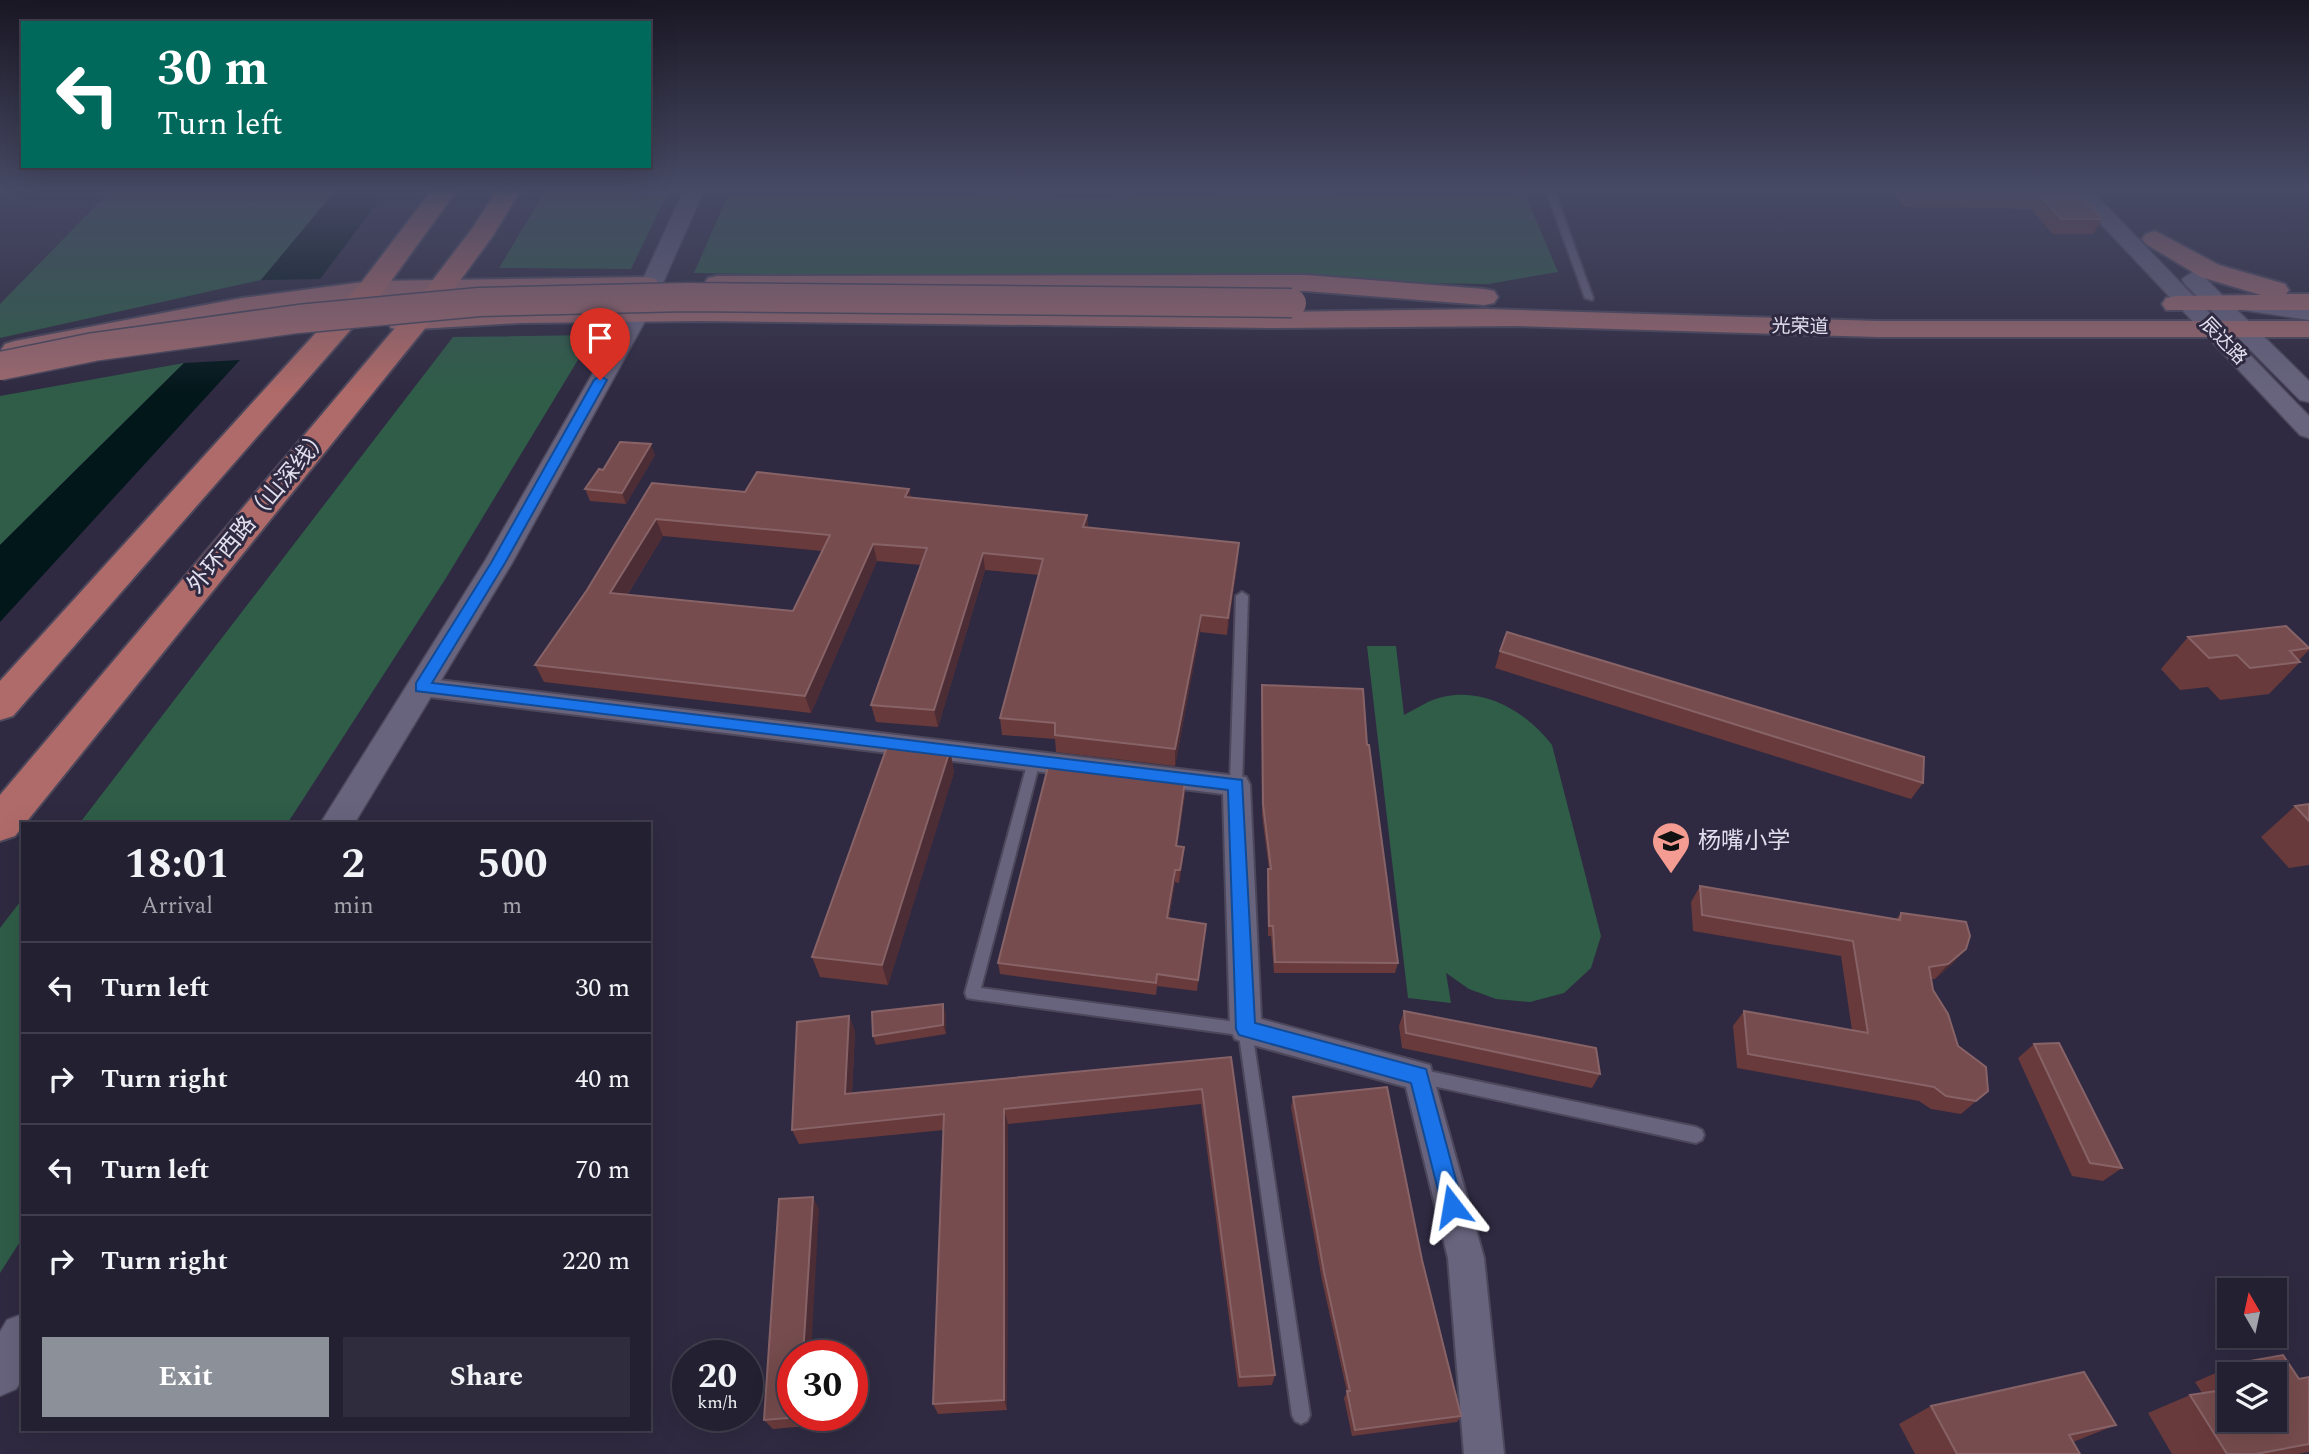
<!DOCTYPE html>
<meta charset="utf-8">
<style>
body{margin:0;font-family:Spectral,"Noto Sans SC",serif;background:#2f2d3d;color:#f1f3f6;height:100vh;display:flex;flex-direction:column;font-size:26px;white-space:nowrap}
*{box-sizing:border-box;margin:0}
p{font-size:23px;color:#a3a3ab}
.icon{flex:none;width:38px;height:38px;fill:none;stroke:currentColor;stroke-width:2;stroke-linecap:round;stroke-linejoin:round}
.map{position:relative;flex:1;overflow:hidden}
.sheet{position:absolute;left:21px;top:822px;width:630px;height:609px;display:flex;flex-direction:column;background:#232031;border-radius:0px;box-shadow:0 7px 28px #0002,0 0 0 2px #403e4d}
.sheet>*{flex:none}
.guide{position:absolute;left:21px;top:21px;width:630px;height:147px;border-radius:0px;box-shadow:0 7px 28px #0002,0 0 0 2px #403e4d;background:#00695c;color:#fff;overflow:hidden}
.needle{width:46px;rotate:351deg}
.fabs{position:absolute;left:2217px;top:1278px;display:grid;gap:14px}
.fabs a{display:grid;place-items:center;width:70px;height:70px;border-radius:0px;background:#232031;box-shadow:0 7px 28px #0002,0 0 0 2px #403e4d;font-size:35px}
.speed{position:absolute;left:672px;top:1340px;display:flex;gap:14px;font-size:35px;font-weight:700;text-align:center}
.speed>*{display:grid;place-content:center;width:91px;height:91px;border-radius:50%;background:#232031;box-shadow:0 7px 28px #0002,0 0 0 2px #403e4d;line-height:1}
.speed small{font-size:18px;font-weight:400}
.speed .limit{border:10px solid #d22;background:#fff;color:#111}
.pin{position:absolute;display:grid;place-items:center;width:60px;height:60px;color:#fff;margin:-72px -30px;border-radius:50% 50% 50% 0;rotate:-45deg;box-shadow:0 0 7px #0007}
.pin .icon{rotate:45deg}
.me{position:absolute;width:77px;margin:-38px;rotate:346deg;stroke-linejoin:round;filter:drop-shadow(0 0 5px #0008)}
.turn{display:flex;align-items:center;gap:24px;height:147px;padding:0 21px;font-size:32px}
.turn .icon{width:91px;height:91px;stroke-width:2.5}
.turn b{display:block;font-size:49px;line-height:60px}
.eta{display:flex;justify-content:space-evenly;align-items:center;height:119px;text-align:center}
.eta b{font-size:42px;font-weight:700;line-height:49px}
.primary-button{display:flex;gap:14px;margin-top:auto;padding:14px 21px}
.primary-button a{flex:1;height:80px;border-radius:0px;background:#8c9099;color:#fff;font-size:28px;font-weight:700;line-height:80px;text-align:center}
.primary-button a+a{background:#2f2d3d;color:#f1f3f6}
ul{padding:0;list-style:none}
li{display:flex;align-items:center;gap:21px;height:91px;padding:0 21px;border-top:2px solid #403e4d}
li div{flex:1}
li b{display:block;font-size:26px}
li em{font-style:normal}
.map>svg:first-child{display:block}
.green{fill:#2f5d48}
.water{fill:#02171a}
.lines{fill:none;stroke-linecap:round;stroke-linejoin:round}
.service-casing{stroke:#4c475b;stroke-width:4}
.minor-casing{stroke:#4c475b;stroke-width:4}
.tertiary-casing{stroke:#4c475b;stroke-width:3}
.primary-casing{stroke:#4c475b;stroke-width:4}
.trunk-casing{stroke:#4c475b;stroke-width:4}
.service{fill:#68647e;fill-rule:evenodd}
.minor{fill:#68647e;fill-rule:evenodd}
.tertiary{fill:#68647e;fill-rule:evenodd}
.primary{fill:#9d696e;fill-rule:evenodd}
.trunk{fill:#af6b69;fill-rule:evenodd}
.primary-bridge-casing{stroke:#4c475b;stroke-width:31;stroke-linecap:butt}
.primary-bridge{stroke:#9d696e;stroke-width:28}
.wall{fill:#693a3b;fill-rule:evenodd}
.shaded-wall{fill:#4c2c35}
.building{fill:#764c4e;stroke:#876367;stroke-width:2;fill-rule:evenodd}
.route{fill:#1a73e8;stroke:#114b97;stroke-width:2}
.labels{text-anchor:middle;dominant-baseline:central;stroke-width:6;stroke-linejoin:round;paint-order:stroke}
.far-street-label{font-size:19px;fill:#e1dfee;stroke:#2f2a41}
.street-label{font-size:23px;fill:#e1dfee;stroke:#2f2a41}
.poi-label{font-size:23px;fill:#e1dfee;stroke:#2f2a41;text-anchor:start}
</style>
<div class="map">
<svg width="2309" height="1454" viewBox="0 0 2309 1454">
<rect width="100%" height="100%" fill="#2f2a41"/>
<path class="green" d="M111 190H336L261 280 0 338V304Z
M546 190H669L631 269 499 268Z
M1249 194 1526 197 1558 272 1488 284 694 273 728 195 1096 198Z
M593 335 446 578 287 824H79L453 337Z
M184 363 0 545V396Z
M1367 646H1396L1404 715C1412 711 1420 706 1428 702 1474 681 1524 708 1552 745L1601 936 1591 968 1564 993 1530 1002 1496 999 1469 989 1446 973 1451 1003 1408 998Z
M23 898V1237L0 1273V928Z"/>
<path class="water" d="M336 190H387L320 279 261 280Z
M240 360 0 622V545L184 363Z"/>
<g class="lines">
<defs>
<path id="service" d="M1546 190H1554L1593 298 1592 300 1585 298Z
M1242 592 1248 596 1242 785 1241 789H1231L1230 785 1236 596Z
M1034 756 1038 758 1040 761 981 988 1251 1024 1310 1415 1307 1421 1301 1424 1295 1421 1292 1415 1239 1035 972 999 967 998 965 993 1028 761 1030 758Z
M1419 1069 1696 1127 1702 1130 1704 1135 1702 1140 1696 1143 1419 1083 1414 1081 1411 1076 1414 1071Z"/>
<path id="minor" d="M422 678 1246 777 1250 785 1261 1019 1430 1065 1484 1258 1504 1454H1464L1448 1258 1406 1087 1246 1043 1235 1039 1230 1029 1223 794 422 696 413 694 409 687 413 680Z"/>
<path id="tertiary" d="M684 190H704L650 312 512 563 354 824H320L485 561 628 312Z
M2069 190H2091L2309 416V438L2300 435Z
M2193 272 2201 274 2229 302 2239 296 2309 306V320L2236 309 2309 381V402L2300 400 2185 284 2182 279Z
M23 1314V1378L16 1389 0 1396V1332L7 1320Z"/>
<path id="primary" d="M2155 231 2219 265 2285 284 2289 290 2286 294H2309V310H2166L2162 304 2166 298 2176 296 2261 295 2201 277 2146 244 2142 239 2146 234Z
M1306 275 1484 289 1494 291 1498 297 1494 303 1484 305 1306 291 717 292 708 290 704 284 708 278 717 276Z
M646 277 656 279 659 285 656 291 371 297 242 314 15 359 5 356 1 350 5 344 15 341 242 298 371 281Z
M580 305 1274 312 1486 309 1878 321H2309V337H1878L1515 326 1274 328 700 321 520 323 401 330 391 328 387 322 391 316 401 314Z"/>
<path id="trunk" d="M432 190H457L381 295 13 716 0 720V681L361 283Z
M497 190H521L492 237 426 327 15 836 0 841V795L406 315 472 229Z"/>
</defs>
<use href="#service" class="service-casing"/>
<use href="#minor" class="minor-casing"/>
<use href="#tertiary" class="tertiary-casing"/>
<use href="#primary" class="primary-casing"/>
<use href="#trunk" class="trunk-casing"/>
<use href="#service" class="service"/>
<use href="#minor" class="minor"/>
<use href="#tertiary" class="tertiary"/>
<use href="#primary" class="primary"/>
<use href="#trunk" class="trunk"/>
<defs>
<path id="primary-bridge" d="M0 366 94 347 298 319 479 302 687 297 1292 303"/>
</defs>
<use href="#primary-bridge" class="primary-bridge-casing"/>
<use href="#primary-bridge" class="primary-bridge"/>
</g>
<path class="wall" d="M1892 190H2076L2102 219 2093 234H2053L2031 209 1904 207Z
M655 455 626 504 590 501 585 489 603 470Z
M652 483 745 492 909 489 911 498 1087 515 1088 527 1238 560 1227 635 1200 632 1175 766 1056 752 1055 739 1002 735 1000 718 1039 575 985 570 938 727 876 722 871 705 921 565 877 561 811 713 544 682 535 665 587 590ZM663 536 822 551 793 611 627 595Z
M2188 637 2308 647 2309 646V650L2299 660 2300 662 2269 694 2220 700 2208 687 2180 690 2161 669Z
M1500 651 1923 783 1911 799 1495 668Z
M1262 685 1367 745 1398 963 1395 973H1274L1271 936H1268L1267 880 1269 869 1262 815 1261 697Z
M950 750 954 772 888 985 820 977 812 957Z
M1185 794 1177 847 1183 860 1179 883 1175 882 1169 919 1206 924 1205 936 1197 991 1157 986 1156 995 1000 974 998 963Z
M2309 804V865L2289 868 2261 837 2295 806Z
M1700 886 1896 919 1901 913 1966 949 1952 964 1935 979H1931L1933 990 1958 1046 1988 1091 1961 1114 1931 1109 1919 1101 1737 1068 1733 1026 1744 1011 1852 1030 1841 956 1693 931 1691 902Z
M1404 1011 1600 1074 1592 1088 1402 1048 1399 1026Z
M946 1014V1034L876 1045 873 1036Z
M849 1016 855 1032 852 1093 1231 1057 1275 1375 1272 1385 1238 1387 1201 1104 1008 1124 1007 1410 938 1414 933 1404 944 1130 799 1144 792 1130Z
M2034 1044 2122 1168 2103 1181 2072 1176 2018 1058Z
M1293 1097 1422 1260 1461 1416 1457 1422 1352 1436 1344 1398 1347 1392 1322 1280 1291 1107Z
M819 1209 793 1416H842V1423L773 1429 764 1420Z
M2239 1363 2299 1379 2309 1377V1452L2297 1454H2172L2148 1413 2190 1395 2202 1393 2195 1382ZM2230 1374H2275L2230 1419Z
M1931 1406 2116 1425 2073 1442 2080 1454H1915L1899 1424Z"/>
<path class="shaded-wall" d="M651 444 655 455 626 504 622 493Z
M909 489 912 506 905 497Z
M1087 515 1088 532 1083 527Z
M656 519 663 536 617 610 610 593Z
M1239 543 1238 560 1227 635 1228 618Z
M873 544 877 561 811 713 805 696Z
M983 553 985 570 938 727 934 710Z
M1201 615 1200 632 1175 766V749Z
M950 750 954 772 888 985 882 965Z
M1185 781V794L1175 859 1176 846Z
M1184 847 1183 860 1179 883 1180 870Z
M1175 870V882L1167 931V918Z
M1206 924 1205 936 1197 991 1198 980Z
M1966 949 1952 964 1935 979 1948 964Z
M943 1004 946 1014V1034L943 1025Z
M849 1016 855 1032 851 1109 845 1094Z
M1004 1109 1008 1124 1007 1410 1004 1400Z
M813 1197 819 1209 811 1356H803Z
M836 1416H842V1423Z"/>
<path class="building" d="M1910 190H2076L2102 219H2061L2039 194 1911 192Z
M620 442 651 444 622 493 585 489 599 469 603 470Z
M757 472 909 489 905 497 1087 515 1083 527 1239 543 1228 618 1201 615 1175 749 1055 735V723L1000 718 1043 559 983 553 934 710 871 705 927 548 873 544 805 696 535 665 587 590 652 483 745 492ZM656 519 830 535 793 611 610 593Z
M2286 626 2309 648 2290 651 2300 662 2250 668 2237 655 2209 658 2188 637Z
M1507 632 1924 757 1923 783 1500 651Z
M1262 685 1363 689 1367 745H1369L1398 963 1275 962 1273 926H1269L1268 869H1271L1263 804Z
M888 744 950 750 882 965 812 957Z
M1049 763 1185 781 1176 846 1184 847 1180 870H1175L1167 918 1206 924 1198 980 1157 974 1156 983 998 963Z
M2309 804V821L2295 806Z
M1700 886 1900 920 1901 913 1966 922 1970 936 1966 949 1948 964 1929 967 1933 990 1948 1014 1958 1046 1986 1067 1988 1091 1976 1101 1946 1096 1934 1087 1748 1054 1744 1011 1868 1033 1853 941 1702 915Z
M943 1004V1025L873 1036 872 1012Z
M1404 1011 1596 1048 1600 1074 1406 1033Z
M849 1016 845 1094 1231 1057 1275 1375 1240 1377 1202 1089 1004 1109V1400L933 1404 944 1114 792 1130 797 1022Z
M2059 1043 2122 1168 2090 1163 2034 1044Z
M1387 1087 1422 1260 1461 1416 1355 1430 1347 1391H1350L1324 1272 1293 1097Z
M813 1197 803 1356H793V1416H813L764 1420 779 1199Z
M2283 1355 2299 1379 2309 1377V1444L2256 1454H2227L2190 1395 2230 1389V1419H2275V1374H2246L2239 1363Z
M2084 1372 2116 1425 2069 1435 2080 1454H1957L1931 1406Z"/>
<linearGradient id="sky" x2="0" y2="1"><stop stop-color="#1a1724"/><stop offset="0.48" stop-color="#474a65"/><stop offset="1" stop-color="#474a65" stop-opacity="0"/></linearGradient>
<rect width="2309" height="394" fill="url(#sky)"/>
<path class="route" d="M600 376 607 380 505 563 432 683 1242 780 1255 1023 1426 1069 1463 1206 1460 1213 1452 1216 1445 1213 1442 1206 1411 1083 1239 1035 1236 1029 1228 790 416 691V683L491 563 594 380Z"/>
<defs>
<symbol id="school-pin" viewBox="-11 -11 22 30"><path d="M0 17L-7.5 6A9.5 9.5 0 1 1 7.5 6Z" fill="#f59c92" stroke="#2f2a41"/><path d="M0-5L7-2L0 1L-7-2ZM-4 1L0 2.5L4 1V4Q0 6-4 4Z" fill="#111"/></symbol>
</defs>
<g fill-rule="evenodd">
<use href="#school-pin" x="1649" y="819" width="44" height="60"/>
</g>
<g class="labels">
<g class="far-street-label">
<text transform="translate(1800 327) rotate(1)">光荣道</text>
<text transform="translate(2223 341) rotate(46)">辰达路</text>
</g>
<g class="street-label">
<text transform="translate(259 511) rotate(-50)">外环西路（山深线）</text>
</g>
<g class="poi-label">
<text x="1698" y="841">杨嘴小学</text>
</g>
</g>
</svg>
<div class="fabs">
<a><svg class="needle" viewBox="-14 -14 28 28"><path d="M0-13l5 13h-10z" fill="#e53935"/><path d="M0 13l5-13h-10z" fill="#a3a3ab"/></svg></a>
<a><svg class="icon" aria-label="layers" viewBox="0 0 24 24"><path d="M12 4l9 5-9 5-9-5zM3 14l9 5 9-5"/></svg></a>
</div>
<div class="speed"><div>20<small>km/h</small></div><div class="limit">30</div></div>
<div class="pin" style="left:600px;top:380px;background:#d93025"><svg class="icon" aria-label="arrive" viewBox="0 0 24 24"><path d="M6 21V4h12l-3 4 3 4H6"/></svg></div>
<svg class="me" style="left:1452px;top:1206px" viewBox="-20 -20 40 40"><path d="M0-17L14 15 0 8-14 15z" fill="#1a73e8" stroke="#fff" stroke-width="4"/></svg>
<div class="guide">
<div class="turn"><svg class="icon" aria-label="left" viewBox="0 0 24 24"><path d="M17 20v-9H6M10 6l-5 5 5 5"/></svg><div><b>30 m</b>Turn left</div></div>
</div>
<section class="sheet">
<div class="eta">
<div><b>18:01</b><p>Arrival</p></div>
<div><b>2</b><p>min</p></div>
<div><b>500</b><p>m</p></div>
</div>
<ul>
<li><svg class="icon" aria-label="left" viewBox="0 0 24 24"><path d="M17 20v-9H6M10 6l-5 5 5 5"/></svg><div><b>Turn left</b></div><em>30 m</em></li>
<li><svg class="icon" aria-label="right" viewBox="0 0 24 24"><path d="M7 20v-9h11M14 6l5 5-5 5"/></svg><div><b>Turn right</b></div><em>40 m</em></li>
<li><svg class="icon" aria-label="left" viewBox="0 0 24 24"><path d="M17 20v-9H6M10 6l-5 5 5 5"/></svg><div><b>Turn left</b></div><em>70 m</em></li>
<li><svg class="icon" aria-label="right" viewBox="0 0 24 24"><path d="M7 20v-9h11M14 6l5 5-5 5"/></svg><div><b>Turn right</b></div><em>220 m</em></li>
</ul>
<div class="primary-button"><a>Exit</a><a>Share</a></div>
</section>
</div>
